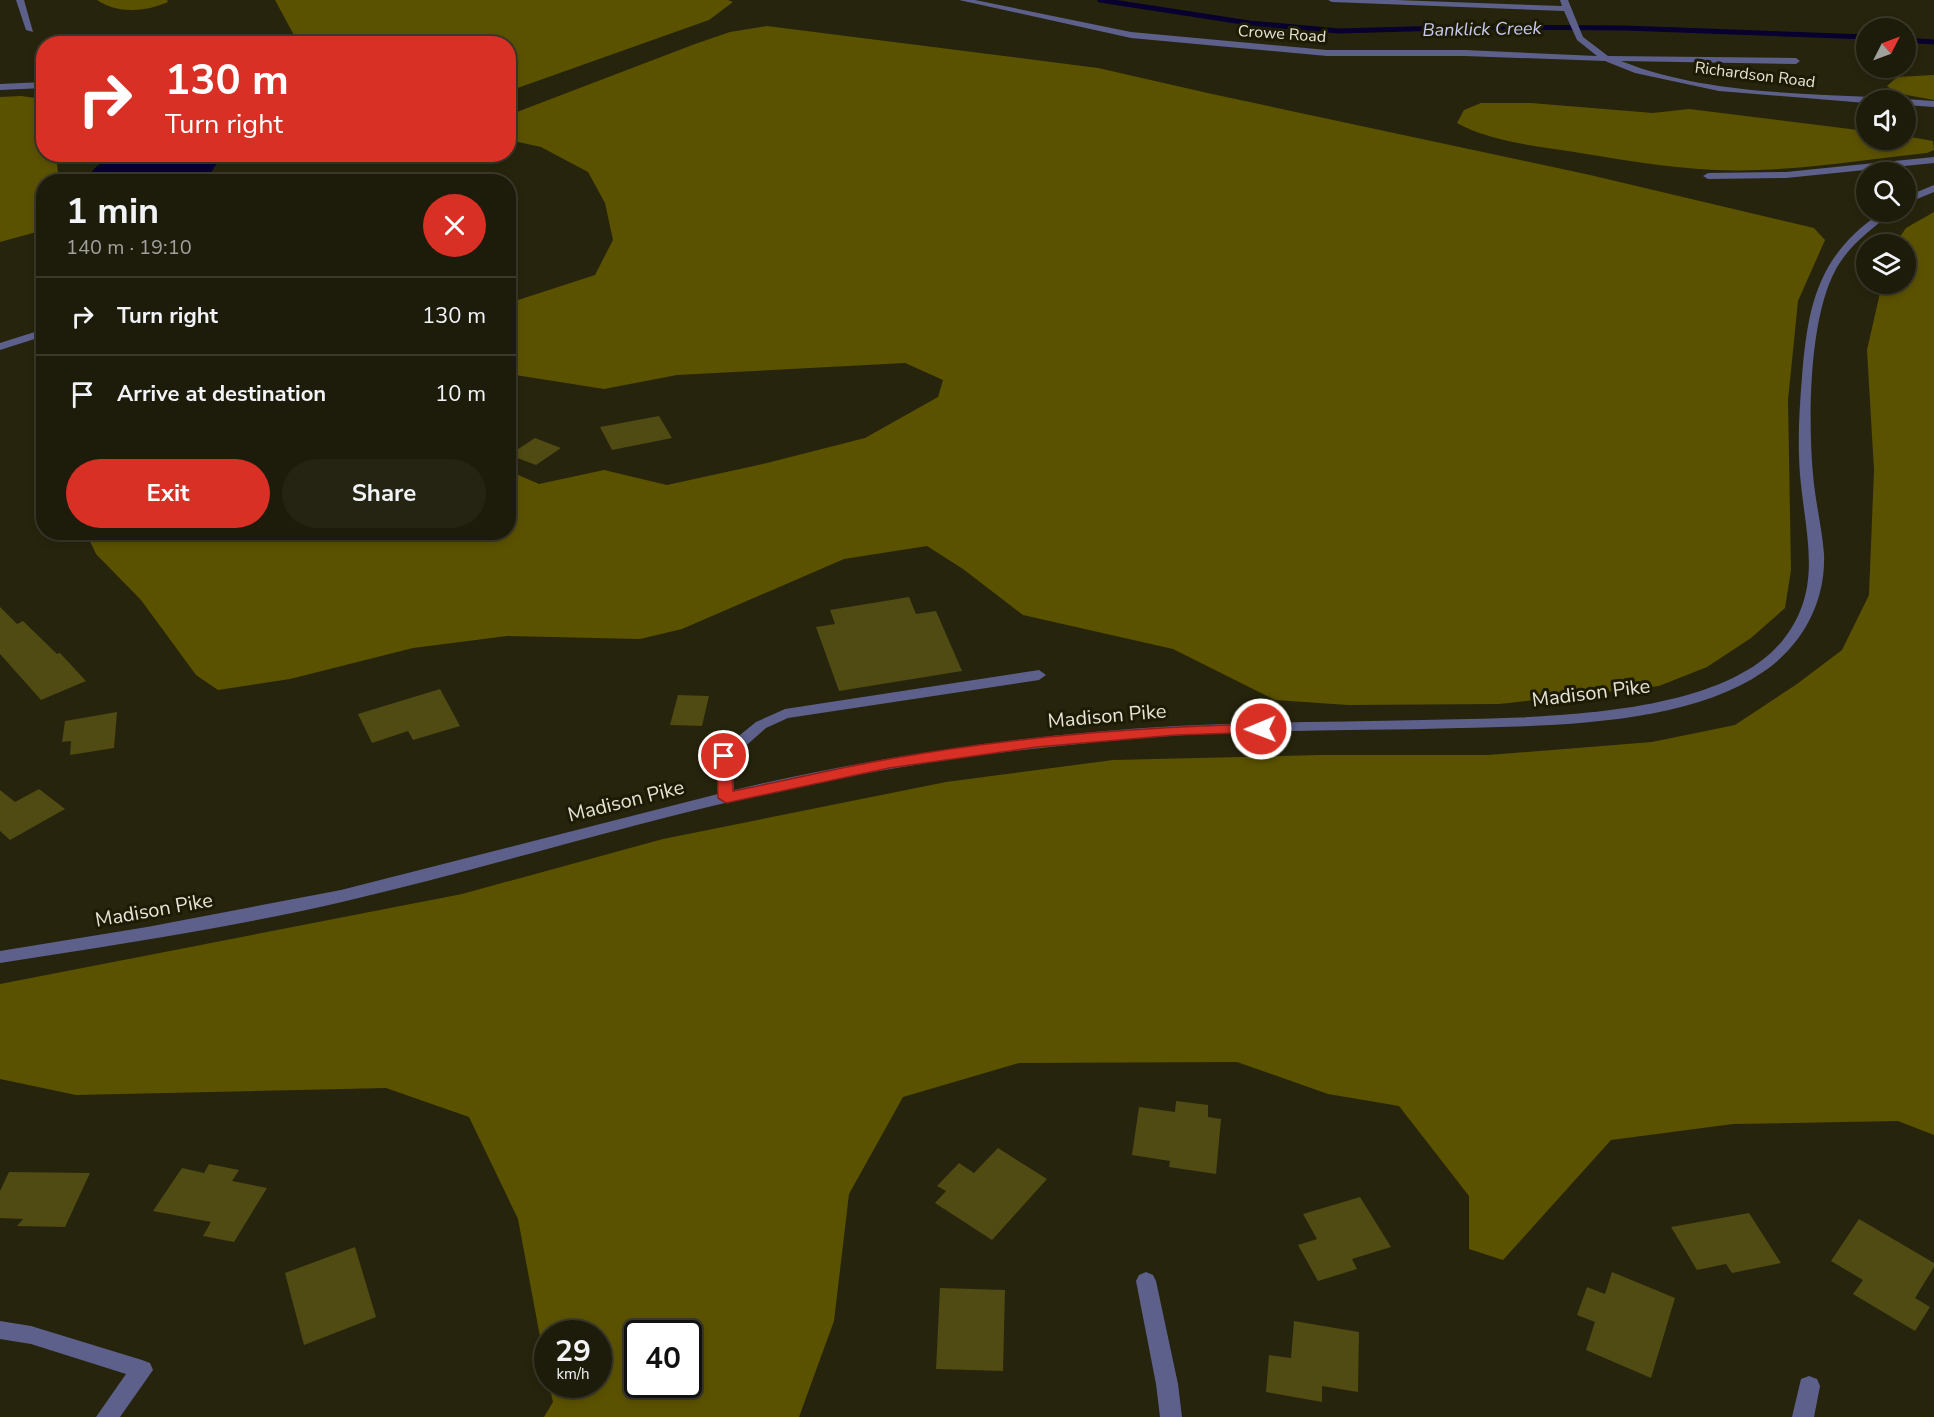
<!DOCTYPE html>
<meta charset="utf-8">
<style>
body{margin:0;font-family:"Nunito Sans",sans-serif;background:#252413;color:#f1f3f6;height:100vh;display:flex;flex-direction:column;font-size:22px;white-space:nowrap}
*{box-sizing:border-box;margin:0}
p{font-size:20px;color:#a0a19c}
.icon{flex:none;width:33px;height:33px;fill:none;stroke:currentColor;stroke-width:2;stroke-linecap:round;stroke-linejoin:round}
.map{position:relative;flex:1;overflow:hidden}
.drawer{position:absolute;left:36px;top:174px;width:480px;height:366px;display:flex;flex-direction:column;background:#1d1b0a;border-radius:24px;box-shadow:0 3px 9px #0003,0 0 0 2px #3b392b}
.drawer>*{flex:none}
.top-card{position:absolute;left:36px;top:36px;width:480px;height:126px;border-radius:24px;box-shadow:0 3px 9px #0003,0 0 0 2px #3b392b;background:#d93025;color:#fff;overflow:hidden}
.needle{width:39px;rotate:48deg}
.tools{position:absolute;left:1856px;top:18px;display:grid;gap:12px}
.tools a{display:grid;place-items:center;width:60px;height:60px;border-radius:50%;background:#1d1b0a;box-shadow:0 3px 9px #0003,0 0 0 2px #3b392b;font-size:30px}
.speed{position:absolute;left:534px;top:1320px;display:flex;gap:12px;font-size:30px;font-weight:700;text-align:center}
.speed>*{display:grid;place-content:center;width:78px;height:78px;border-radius:50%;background:#1d1b0a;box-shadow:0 3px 9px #0003,0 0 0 2px #3b392b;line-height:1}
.speed small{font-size:15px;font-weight:400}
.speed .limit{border:3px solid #111;border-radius:9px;background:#fff;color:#111}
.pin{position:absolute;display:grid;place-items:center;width:51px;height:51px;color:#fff;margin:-26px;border:3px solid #fff;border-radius:50%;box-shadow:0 2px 6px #0007}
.me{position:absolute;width:66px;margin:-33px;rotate:269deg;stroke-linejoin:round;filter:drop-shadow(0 0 4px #0008)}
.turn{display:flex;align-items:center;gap:21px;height:126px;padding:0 30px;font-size:27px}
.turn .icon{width:78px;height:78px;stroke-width:2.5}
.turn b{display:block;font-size:42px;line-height:51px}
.round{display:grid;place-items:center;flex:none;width:63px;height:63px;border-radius:32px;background:#252413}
.head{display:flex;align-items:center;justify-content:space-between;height:102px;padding:0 30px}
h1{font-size:36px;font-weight:700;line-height:45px}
.primary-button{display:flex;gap:12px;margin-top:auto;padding:12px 30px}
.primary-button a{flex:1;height:69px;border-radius:36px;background:#d93025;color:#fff;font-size:24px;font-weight:700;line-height:69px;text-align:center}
.primary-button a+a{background:#252413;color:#f1f3f6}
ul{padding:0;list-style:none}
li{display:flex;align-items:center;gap:18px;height:78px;padding:0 30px;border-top:2px solid #3b392b}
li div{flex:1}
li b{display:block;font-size:22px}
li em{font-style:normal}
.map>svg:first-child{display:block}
.forest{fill:#5b5200;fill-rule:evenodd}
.water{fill:#08002f}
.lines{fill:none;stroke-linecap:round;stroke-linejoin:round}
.stream{stroke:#08002f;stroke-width:5}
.building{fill:#504a13}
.minor{fill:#5d608b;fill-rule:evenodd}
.route{fill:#d93025;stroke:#8d1f18;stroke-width:1.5}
.labels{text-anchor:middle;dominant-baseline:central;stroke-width:6;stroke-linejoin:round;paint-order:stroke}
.far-street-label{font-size:16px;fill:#e5e4d6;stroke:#1d1b04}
.far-water-label{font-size:18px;font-style:italic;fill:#c8ccf0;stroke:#1d1b04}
.street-label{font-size:20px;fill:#e5e4d6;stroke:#1d1b04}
</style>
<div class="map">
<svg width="1934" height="1417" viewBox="0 0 1934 1417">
<rect width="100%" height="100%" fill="#27240d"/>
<path class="forest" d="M97 0H167L168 2C145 12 118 14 97 0Z
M275 0H728L733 2 709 20 509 91 508 44 291 43 295 37Z
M767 26 1098 68 1212 94 1590 175 1814 228 1825 240 1798 301 1788 400 1791 570 1785 608 1751 638 1707 667 1659 686 1499 704 1348 705 1275 700 1173 649 1023 615 963 569 927 546 844 559 682 629 640 639 507 636 413 648 290 679 218 690 196 675 141 600 96 554 86 533 508 532 509 471 539 484 604 470 667 485 767 463 865 438 938 397 943 380 905 363 677 375 604 389 509 374V312L512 302 595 275 613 240 605 203 588 172 541 147 509 140V115L695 44 730 32Z
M1934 75V100L1896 93 1887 86 1897 77Z
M21 96 36 98 43 104 44 154 56 155 59 181 44 182 43 227 40 231 0 242V97Z
M1481 103H1531L1653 113 1689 109 1866 131V140H1905V136L1933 141 1934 150 1927 153C1858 160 1787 173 1717 170 1667 168 1617 159 1568 151 1534 146 1486 140 1457 123L1464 110Z
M1934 212V1135L1898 1121 1733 1124 1611 1140 1503 1260 1469 1249V1196L1399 1106 1328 1094 1237 1062 1019 1063 903 1097 849 1194 834 1321 799 1417H544L553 1402 549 1385 598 1384V1334H548L547 1374 518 1219 469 1117 386 1088 76 1095 0 1079V984L462 894 663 839 946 782 1113 760 1321 755H1488L1652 742 1735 725 1797 684 1842 650 1869 595 1874 470 1867 350 1882 284H1905V244H1895L1906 228ZM638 1334H688V1384H638Z"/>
<path class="water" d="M218 155 221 157 208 177 201 181H114L102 180 91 174C102 146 191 154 218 155Z"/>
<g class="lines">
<path class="stream" d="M1100 0 1249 23 1339 31 1480 27 1625 28 1866 37
M1905 40 1934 42"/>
</g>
<path class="building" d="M659 416 672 438 612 450 600 427Z
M535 438 561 448 536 465 509 455Z
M909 597 916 614 936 611 962 671 839 691 816 627 835 624 830 610Z
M0 607 17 624 23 621 57 654 60 653 86 681 41 700 0 654Z
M440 689 460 726 413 740 408 731 372 743 358 714Z
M678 695 709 696 702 726 670 725Z
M117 712 114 748 70 755 71 741 62 742 65 721Z
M39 789 65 809 10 840 0 831V790L15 802Z
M1176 1101 1208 1105V1117L1221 1119 1216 1174 1169 1167 1170 1161 1132 1155 1139 1107 1175 1112Z
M998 1148 1047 1179 992 1240 935 1203 946 1191 937 1186 959 1163 974 1173Z
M209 1164 239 1170 232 1181 267 1188 234 1242 203 1236 211 1222 153 1211 182 1168 204 1173Z
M9 1172 90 1173 65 1227 17 1226 23 1219 0 1218V1191Z
M1360 1197 1391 1247 1352 1259 1357 1269 1318 1281 1298 1245 1317 1239 1303 1214Z
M1749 1213 1781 1263 1732 1273 1726 1264 1697 1270 1671 1227Z
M1859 1219 1934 1263V1267L1915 1298 1930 1307 1915 1331 1853 1294 1863 1280 1831 1261Z
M355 1247 376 1317 304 1345 285 1273Z
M1612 1272 1675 1298 1651 1378 1586 1350 1595 1322 1577 1315 1587 1287 1605 1294Z
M940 1288 1005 1290 1003 1371 936 1369Z
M1294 1321 1359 1332 1358 1392 1322 1386V1402L1266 1392 1269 1355 1291 1358Z"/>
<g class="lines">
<path class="minor" d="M16 0H24L33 32 26 30Z
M959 0H975L1131 32 1327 50H1465L1597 56 1577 40 1564 11 1332 2 1328 0H1396L1562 6 1560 0H1568L1583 37 1608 56 1796 58 1800 61 1796 64 1621 61C1699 92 1788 93 1871 97L1876 100H1866V103L1719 91 1635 73 1605 61 1465 56H1327L1131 38Z
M44 82V88L0 90V84Z
M1905 99 1934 101V107L1905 105V100H1901Z
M1934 157V163L1786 178 1708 179 1703 176 1708 173 1786 172Z
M1934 185V192L1905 204V197Z
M1882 212H1893C1872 229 1850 244 1836 269 1809 318 1808 418 1813 474 1815 501 1822 527 1824 554 1826 602 1802 646 1763 672 1687 725 1550 726 1459 728 1363 731 1266 729 1170 736 1035 746 900 763 768 793 626 824 485 869 342 902 229 928 114 945 0 963V951L147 927 341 890 718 794 716 756 719 752 756 722 785 709 1039 670 1046 675 1039 680 788 718 766 728 732 758 734 790C878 756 1028 734 1176 726 1258 722 1341 722 1423 720 1519 717 1718 722 1783 640 1822 591 1807 541 1801 485 1797 449 1799 413 1802 377 1808 304 1818 255 1882 212Z
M44 329V336L0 350V343Z
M1146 1272 1153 1275 1156 1281 1178 1384 1182 1417H1160L1156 1384 1136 1281 1139 1275Z
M0 1321 31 1326 142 1360 150 1363 153 1370 120 1417H96L126 1374 31 1344 0 1339Z
M1809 1376 1817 1379 1820 1386 1814 1417H1792L1801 1379Z"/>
</g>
<path class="route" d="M1261 724 1268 729 1266 732 1176 735 1037 747 889 768 726 803 718 798 717 756 724 751 731 756 733 791C785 781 837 768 889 759 1012 737 1136 727 1261 724Z"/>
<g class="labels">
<g class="far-street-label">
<text transform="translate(1282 34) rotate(4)">Crowe Road</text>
<text transform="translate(1755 75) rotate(7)">Richardson Road</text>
</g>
<g class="far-water-label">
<text transform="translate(1482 29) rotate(-1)">Banklick Creek</text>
</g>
<g class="street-label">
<text transform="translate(1591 693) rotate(-7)">Madison Pike</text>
<text transform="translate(1107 716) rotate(-5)">Madison Pike</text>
<text transform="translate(626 801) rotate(-14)">Madison Pike</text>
<text transform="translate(154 910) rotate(-10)">Madison Pike</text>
</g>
</g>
</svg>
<div class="tools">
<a><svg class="needle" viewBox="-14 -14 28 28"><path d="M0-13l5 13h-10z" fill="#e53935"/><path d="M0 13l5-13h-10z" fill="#a0a19c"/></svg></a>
<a><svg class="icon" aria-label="sound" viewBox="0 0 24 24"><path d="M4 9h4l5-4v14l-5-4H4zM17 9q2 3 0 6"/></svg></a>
<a><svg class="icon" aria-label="search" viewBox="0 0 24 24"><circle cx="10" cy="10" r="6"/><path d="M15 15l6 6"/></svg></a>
<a><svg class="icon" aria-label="layers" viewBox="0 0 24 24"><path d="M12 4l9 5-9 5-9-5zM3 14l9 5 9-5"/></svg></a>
</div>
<div class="speed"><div>29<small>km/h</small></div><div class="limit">40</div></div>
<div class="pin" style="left:724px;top:756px;background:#d93025"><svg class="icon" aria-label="arrive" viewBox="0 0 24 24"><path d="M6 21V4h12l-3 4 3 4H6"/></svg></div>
<svg class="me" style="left:1261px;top:729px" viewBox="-20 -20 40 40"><circle r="17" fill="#d93025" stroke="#fff" stroke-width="3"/><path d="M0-11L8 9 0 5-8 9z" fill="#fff"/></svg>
<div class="top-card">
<div class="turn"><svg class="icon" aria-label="right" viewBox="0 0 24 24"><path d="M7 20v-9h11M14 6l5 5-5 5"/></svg><div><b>130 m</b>Turn right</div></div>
</div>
<section class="drawer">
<div class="head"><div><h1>1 min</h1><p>140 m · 19:10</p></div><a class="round" style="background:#d93025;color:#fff"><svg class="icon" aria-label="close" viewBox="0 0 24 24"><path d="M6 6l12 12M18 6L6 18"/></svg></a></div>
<ul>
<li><svg class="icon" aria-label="right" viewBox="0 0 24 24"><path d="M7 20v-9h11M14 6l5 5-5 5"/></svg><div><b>Turn right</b></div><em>130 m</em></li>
<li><svg class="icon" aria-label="arrive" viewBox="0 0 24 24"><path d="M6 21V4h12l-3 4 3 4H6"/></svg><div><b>Arrive at destination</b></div><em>10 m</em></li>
</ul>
<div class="primary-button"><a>Exit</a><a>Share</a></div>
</section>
</div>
